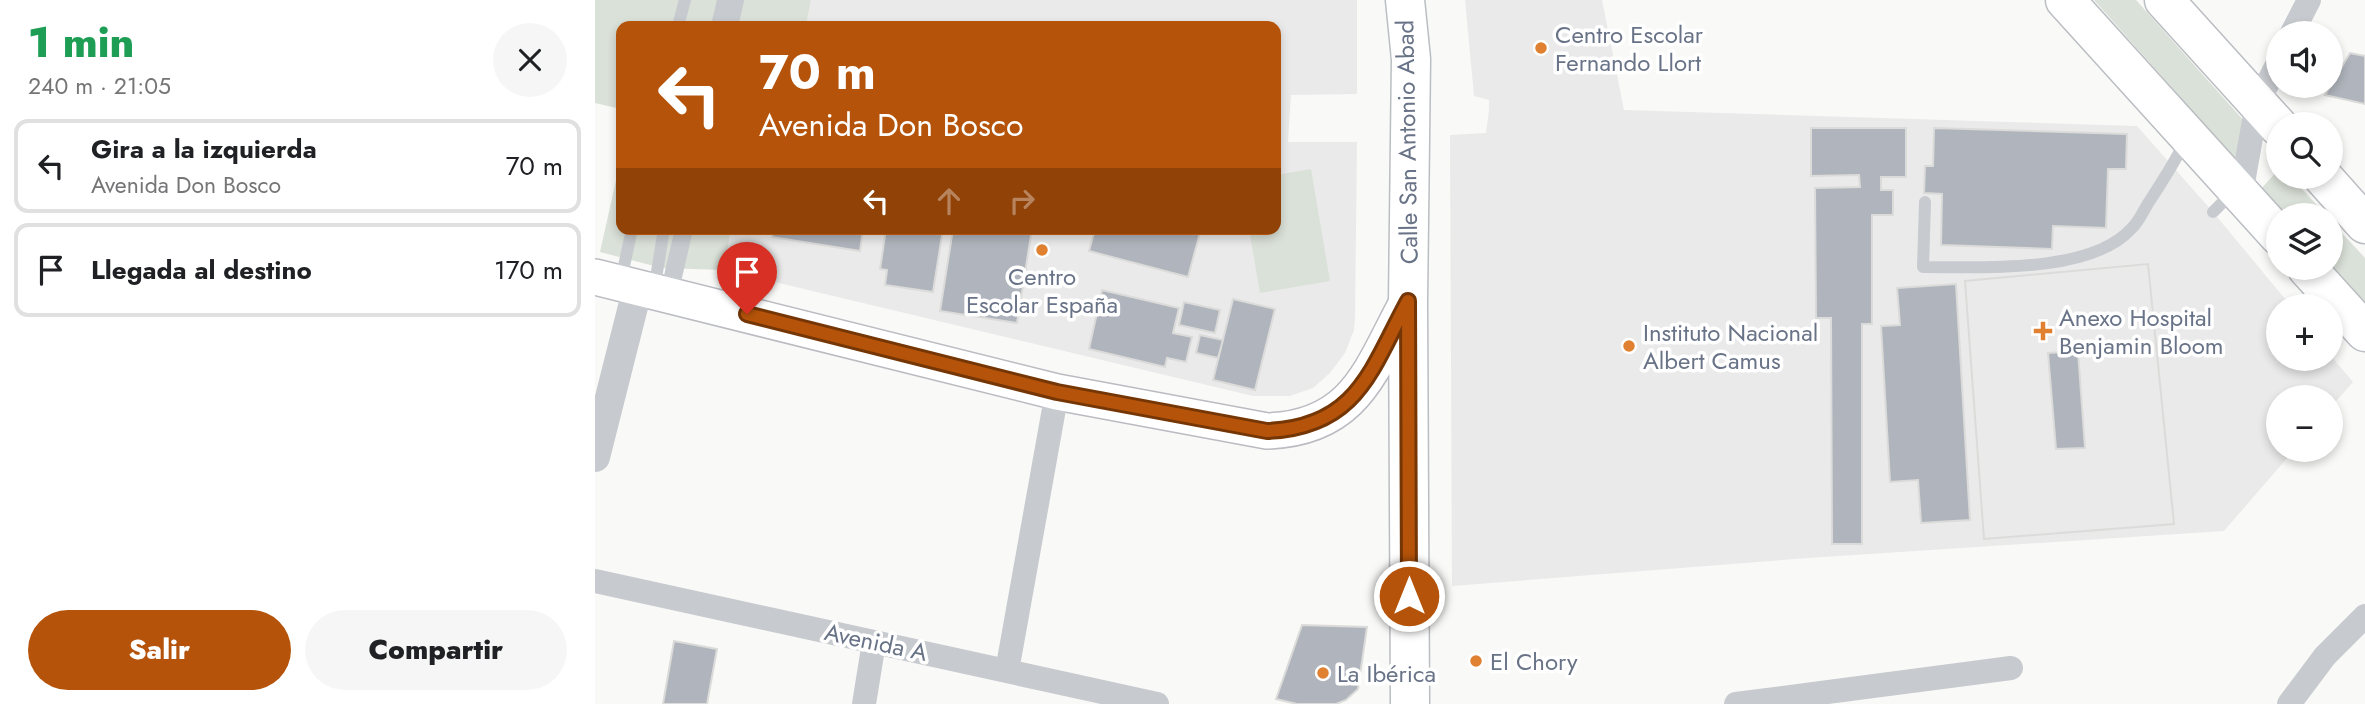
<!DOCTYPE html>
<html lang="es">
<meta charset="utf-8">
<style>
body{margin:0;font-family:Jost,sans-serif;background:#f6f6f6;color:#202124;height:100vh;display:flex;flex-direction:column;font-size:26px;white-space:nowrap}
*{box-sizing:border-box;margin:0}
p{font-size:23px;color:#757577}
.icon{flex:none;width:38px;height:38px;fill:none;stroke:currentColor;stroke-width:2;stroke-linecap:round;stroke-linejoin:round}
.map{position:relative;flex:1;overflow:hidden}
.sheet{display:flex;flex-direction:column;background:#fff;width:595px}
.sheet>*{flex:none}
.top-card{position:absolute;left:21px;top:21px;width:665px;height:214px;border-radius:14px;box-shadow:0 4px 10px #0003;background:#b45309;color:#fff;overflow:hidden}
.tools{position:absolute;left:1671px;top:21px;display:grid;gap:14px}
.tools a{display:grid;place-items:center;width:77px;height:77px;border-radius:50%;background:#fff;box-shadow:0 4px 10px #0003;font-size:35px}
.pin{position:absolute;display:grid;place-items:center;width:60px;height:60px;color:#fff;margin:-72px -30px;border-radius:50% 50% 50% 0;rotate:-45deg;box-shadow:0 0 7px #0007}
.pin .icon{rotate:45deg}
.me{position:absolute;width:77px;margin:-38px;rotate:0deg;stroke-linejoin:round;filter:drop-shadow(0 0 5px #0008)}
.turn{display:flex;align-items:center;gap:24px;height:147px;padding:0 28px;font-size:32px}
.turn .icon{width:91px;height:91px;stroke-width:2.5}
.turn b{display:block;font-size:49px;line-height:60px}
.lanes{display:flex;align-items:center;height:66px;padding:0 28px;background:#0003;justify-content:center;gap:35px;direction:ltr}
.lanes .off{opacity:.35}
.round{display:grid;place-items:center;flex:none;width:74px;height:74px;border-radius:37px;background:#f6f6f6}
.overview{display:flex;align-items:center;justify-content:space-between;height:119px;padding:0 28px}
h1{font-size:42px;font-weight:800;line-height:52px;color:#1e9e55}
.button{display:flex;gap:14px;margin-top:auto;padding:14px 28px}
.button a{flex:1;height:80px;border-radius:42px;background:#b45309;color:#fff;font-size:28px;font-weight:800;line-height:80px;text-align:center}
.button a+a{background:#f6f6f6;color:#202124}
ul{padding:0;list-style:none}
li{display:flex;align-items:center;gap:21px;height:94px;margin:0 14px 10px;padding:0 14px;border:4px solid #e0e0e0;border-radius:14px}
li div{flex:1}
li b{display:block;font-size:26px}
li em{font-style:normal}
main{display:flex;flex:1;min-height:0}
.map>svg:first-child{display:block}
.built{fill:#eaeaea}
.green{fill:#dae1d8}
.building{fill:#b0b5bd;stroke:#dbdbd9;stroke-width:2;fill-rule:evenodd}
.lines{fill:none;stroke-linecap:round;stroke-linejoin:round}
.secondary-casing{stroke:#babcc2;stroke-width:38}
.primary-casing{stroke:#babdc2;stroke-width:41}
.service{stroke:#c7cace;stroke-width:12}
.pedestrian{stroke:#c7cace;stroke-width:18}
.minor{stroke:#c7cace;stroke-width:24}
.tertiary{stroke:#c7cace;stroke-width:30}
.secondary{stroke:#fff;stroke-width:35}
.primary{stroke:#fff;stroke-width:38}
.route-casing{stroke:#753606;stroke-width:18}
.route{stroke:#b45309;stroke-width:12}
.poi-dot{fill:#e08031;stroke:#fff;stroke-width:2.5}
.labels{text-anchor:middle;dominant-baseline:central;stroke-width:7;stroke-linejoin:round;paint-order:stroke}
.poi-label{font-size:24px;fill:#697387;stroke:#fff;text-anchor:start}
.street-label{font-size:24px;fill:#697387;stroke:#fff}
</style>
<main>
<section class="sheet">
<div class="overview"><div><h1>1 min</h1><p>240 m · 21:05</p></div><a class="round"><svg class="icon" aria-label="close" viewBox="0 0 24 24"><path d="M6 6l12 12M18 6L6 18"/></svg></a></div>
<ul>
<li><svg class="icon" aria-label="left" viewBox="0 0 24 24"><path d="M17 20v-9H6M10 6l-5 5 5 5"/></svg><div><b>Gira a la izquierda</b><p>Avenida Don Bosco</p></div><em>70 m</em></li>
<li><svg class="icon" aria-label="arrive" viewBox="0 0 24 24"><path d="M6 21V4h12l-3 4 3 4H6"/></svg><div><b>Llegada al destino</b></div><em>170 m</em></li>
</ul>
<div class="button"><a>Salir</a><a>Compartir</a></div>
</section>
<div class="map">
<svg width="1770" height="704" viewBox="0 0 1770 704">
<rect width="100%" height="100%" fill="#f9f9f7"/>
<path class="built" d="M216 0H762V94L696 95 693 142H762L760 318 759 330 750 353 735 373 718 388 695 396H658L129 270 136 229H681V26H211Z
M870 0H1007L1029 110 1542 126 1618 212 1696 306H1684V359H1736V356L1758 382 1736 407V397H1684V450H1699L1629 531 1213 558 857 586 855 135 891 133 894 110V100L879 96Z"/>
<path class="green" d="M0 0H216L211 26H26V109L0 103Z
M1499 0H1541L1650 122 1643 162Z
M26 158V229H136L129 270 67 268 5 252Z
M716 169 735 281 665 293 654 229H681V175Z
M1683 170 1684 177H1696L1731 215H1690L1666 189Z
M1736 221 1770 258V303L1736 266Z"/>
<path class="building" d="M1755 53 1770 56V104L1730 95Z
M1216 128H1311V177H1286V190H1298V215H1277V324H1267V544H1237L1236 318H1221L1220 188 1265 187 1264 175 1216 176Z
M1339 128 1532 134 1531 169H1513L1511 228 1458 226 1457 249 1346 245 1347 194 1329 193 1330 166H1338Z
M178 229H268L265 251 177 237Z
M291 229H348L338 292 290 285 292 270 285 269Z
M358 229H437L422 323 345 311Z
M500 229H606L593 277 494 251Z
M1553 264 1579 524 1389 539 1370 281ZM1483 351 1490 448 1461 449 1453 353Z
M1553 264 1579 524 1389 539 1370 281Z
M1361 284 1375 520 1326 523 1323 480 1295 482 1286 326 1305 325 1302 288Z
M507 290 584 308 578 333 597 337 591 362 572 358 570 367 494 349Z
M638 299 680 309 660 390 618 380Z
M589 302 625 310 620 333 584 325Z
M605 335 628 340 623 358 601 353Z
M707 625 772 627 763 689 751 700 741 704H702L681 699Z
M79 641 122 649 112 704H68Z"/>
<g class="lines">
<defs>
<path id="secondary" d="M0 277 462 392 672 431C762 428 776 368 813 301"/>
<path id="primary" d="M810 0 816 59 813 301 815 704
M1470 0 1684 236
M1569 0 1684 127
M1728 177 1770 224
M1712 268 1770 332"/>
</defs>
<use href="#secondary" class="secondary-casing"/>
<use href="#primary" class="primary-casing"/>
<path class="service" d="M83 26 90 0
M122 26 128 0
M1330 202 1328 267C1385 267 1495 274 1536 229 1544 222 1548 211 1554 202 1567 182 1579 163 1590 142
M1618 212 1638 192
M26 280 37 229
M59 290 69 229"/>
<path class="pedestrian" d="M134 26 140 0
M74 294 89 229"/>
<path class="minor" d="M1697 33 1714 0
M1646 194 1662 104 1684 61
M0 581 562 704
M412 671 462 392
M269 704 279 642
M1141 704 1416 668
M1694 704 1730 656 1770 616"/>
<path class="tertiary" d="M0 457 43 287"/>
<use href="#secondary" class="secondary"/>
<use href="#primary" class="primary"/>
</g>
<g class="lines">
<defs>
<path id="route" d="M152 314 462 392 672 431C763 427 776 369 813 301L814 596"/>
</defs>
<use href="#route" class="route-casing"/>
<use href="#route" class="route"/>
</g>
<g class="poi-dot">
<circle cx="946" cy="48" r="7"/>
<circle cx="447" cy="250" r="7"/>
<path d="M1444.5 320.5h7v7h7v7h-7v7h-7v-7h-7v-7h7z"/>
<circle cx="1034" cy="346" r="7"/>
<circle cx="881" cy="661" r="7"/>
<circle cx="728" cy="673" r="7"/>
</g>
<g class="labels">
<g class="poi-label">
<text x="960" y="34">Centro Escolar<tspan x="960" dy="28">Fernando Llort</tspan></text>
<text x="447" y="276" text-anchor="middle">Centro<tspan x="447" dy="28">Escolar España</tspan></text>
<text x="1464" y="317">Anexo Hospital<tspan x="1464" dy="28">Benjamin Bloom</tspan></text>
<text x="1048" y="332">Instituto Nacional<tspan x="1048" dy="28">Albert Camus</tspan></text>
<text x="895" y="661">El Chory</text>
<text x="742" y="673">La Ibérica</text>
</g>
<g class="street-label">
<text transform="translate(812 142) rotate(-91)">Calle San Antonio Abad</text>
<text transform="translate(281 642) rotate(12)">Avenida A</text>
</g>
</g>
</svg>
<div class="tools">
<a><svg class="icon" aria-label="sound" viewBox="0 0 24 24"><path d="M4 9h4l5-4v14l-5-4H4zM17 9q2 3 0 6"/></svg></a>
<a><svg class="icon" aria-label="search" viewBox="0 0 24 24"><circle cx="10" cy="10" r="6"/><path d="M15 15l6 6"/></svg></a>
<a><svg class="icon" aria-label="layers" viewBox="0 0 24 24"><path d="M12 4l9 5-9 5-9-5zM3 14l9 5 9-5"/></svg></a>
<a>+</a>
<a>−</a>
</div>
<div class="pin" style="left:152px;top:314px;background:#d93025"><svg class="icon" aria-label="arrive" viewBox="0 0 24 24"><path d="M6 21V4h12l-3 4 3 4H6"/></svg></div>
<svg class="me" style="left:814px;top:596px" viewBox="-20 -20 40 40"><circle r="17" fill="#b45309" stroke="#fff" stroke-width="3"/><path d="M0-11L8 9 0 5-8 9z" fill="#fff"/></svg>
<div class="top-card">
<div class="turn"><svg class="icon" aria-label="left" viewBox="0 0 24 24"><path d="M17 20v-9H6M10 6l-5 5 5 5"/></svg><div><b>70 m</b>Avenida Don Bosco</div></div>
<div class="lanes"><svg class="icon" aria-label="left" viewBox="0 0 24 24"><path d="M17 20v-9H6M10 6l-5 5 5 5"/></svg><svg class="icon off" aria-label="ahead" viewBox="0 0 24 24"><path d="M12 20V5M6 11l6-6 6 6"/></svg><svg class="icon off" aria-label="right" viewBox="0 0 24 24"><path d="M7 20v-9h11M14 6l5 5-5 5"/></svg></div>
</div>
</div>
</main>
